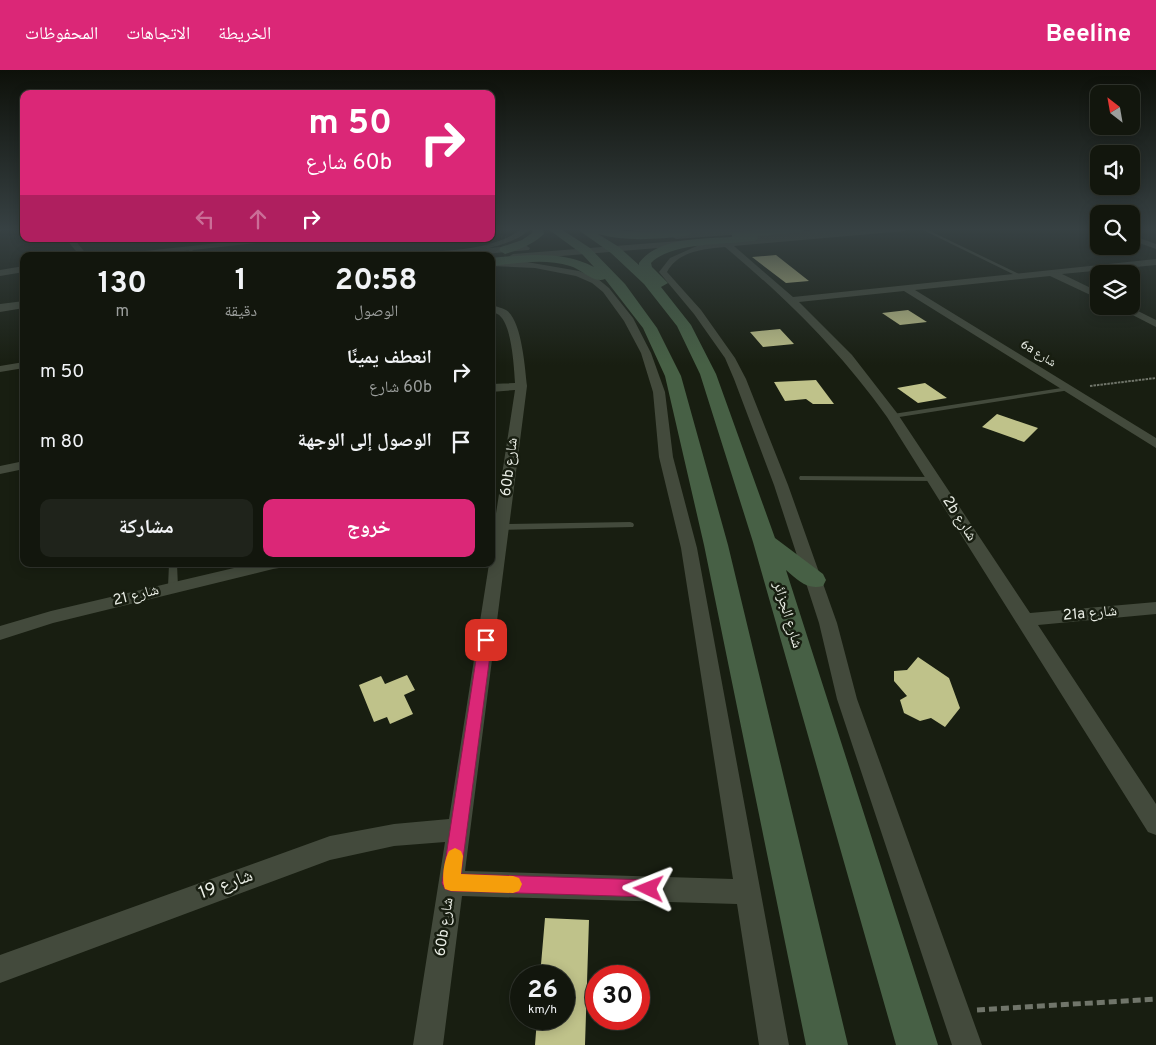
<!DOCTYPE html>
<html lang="ar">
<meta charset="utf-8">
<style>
body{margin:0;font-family:Overpass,"Noto Naskh Arabic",sans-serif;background:#1f231b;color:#f1f3f6;direction:rtl;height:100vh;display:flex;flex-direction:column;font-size:19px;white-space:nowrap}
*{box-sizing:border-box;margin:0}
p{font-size:16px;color:#9c9f9d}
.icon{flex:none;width:28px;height:28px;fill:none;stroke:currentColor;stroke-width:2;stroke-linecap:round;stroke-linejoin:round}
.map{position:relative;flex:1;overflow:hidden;direction:ltr}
.drawer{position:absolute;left:20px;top:182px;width:475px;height:315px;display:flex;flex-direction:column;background:#12160d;border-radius:10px;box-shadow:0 2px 12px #0003,0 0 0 1px #31352e;direction:rtl}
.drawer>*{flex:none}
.top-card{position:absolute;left:20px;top:20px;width:475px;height:152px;border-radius:10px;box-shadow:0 2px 12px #0003,0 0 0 1px #31352e;direction:rtl;background:#db2777;color:#fff;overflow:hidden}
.needle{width:32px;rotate:329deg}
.controls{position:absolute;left:1090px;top:15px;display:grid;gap:10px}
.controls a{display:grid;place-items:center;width:50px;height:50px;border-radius:10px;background:#12160d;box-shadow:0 2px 12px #0003,0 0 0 1px #31352e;font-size:25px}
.speed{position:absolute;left:510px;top:895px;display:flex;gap:10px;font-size:25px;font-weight:700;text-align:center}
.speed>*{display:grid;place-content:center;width:65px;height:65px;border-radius:50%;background:#12160d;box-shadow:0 2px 12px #0003,0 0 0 1px #31352e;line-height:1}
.speed small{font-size:12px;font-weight:400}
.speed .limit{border:8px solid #d22;background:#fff;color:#111}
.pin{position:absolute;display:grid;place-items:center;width:42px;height:42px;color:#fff;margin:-21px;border-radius:10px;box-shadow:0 2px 8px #0006}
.me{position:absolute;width:55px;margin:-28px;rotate:272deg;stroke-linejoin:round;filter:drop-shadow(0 0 4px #0008)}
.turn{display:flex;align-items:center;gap:18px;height:105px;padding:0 20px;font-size:22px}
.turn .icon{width:65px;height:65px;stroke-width:2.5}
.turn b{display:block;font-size:35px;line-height:42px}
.lanes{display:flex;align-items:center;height:48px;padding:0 20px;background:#0003;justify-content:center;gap:25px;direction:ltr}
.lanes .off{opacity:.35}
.eta{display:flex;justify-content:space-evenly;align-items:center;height:85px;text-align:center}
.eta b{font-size:30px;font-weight:700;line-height:35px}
.primary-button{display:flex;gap:10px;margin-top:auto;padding:10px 20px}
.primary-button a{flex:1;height:58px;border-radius:10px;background:#db2777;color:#fff;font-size:20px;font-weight:700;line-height:58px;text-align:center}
.primary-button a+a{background:#1f231b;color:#f1f3f6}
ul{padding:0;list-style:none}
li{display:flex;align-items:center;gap:15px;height:70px;padding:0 20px}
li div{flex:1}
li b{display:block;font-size:19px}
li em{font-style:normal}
header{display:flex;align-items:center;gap:30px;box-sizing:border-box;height:70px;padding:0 25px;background:#db2777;color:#fff}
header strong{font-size:24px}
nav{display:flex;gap:28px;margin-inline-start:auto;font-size:18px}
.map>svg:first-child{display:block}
.building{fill:#bfc28a}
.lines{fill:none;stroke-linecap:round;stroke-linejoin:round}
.path-far1{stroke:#70756a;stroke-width:2;stroke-dasharray:2.5 1;stroke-linecap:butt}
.path{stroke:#70756a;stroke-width:5;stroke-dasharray:8 4;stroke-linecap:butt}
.service{fill:#434a3c;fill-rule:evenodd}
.minor{fill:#434a3c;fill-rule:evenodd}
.tertiary{fill:#434a3c;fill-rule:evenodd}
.secondary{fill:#476045;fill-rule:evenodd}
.route{fill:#db2777;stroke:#8e194d}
.slow{fill:#f59e0b}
.labels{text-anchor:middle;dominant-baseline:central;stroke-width:5;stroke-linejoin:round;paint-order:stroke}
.far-street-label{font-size:12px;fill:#eaeee6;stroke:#181e11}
.street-label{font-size:15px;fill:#eaeee6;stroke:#181e11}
.near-street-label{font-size:18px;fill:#eaeee6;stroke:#181e11}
</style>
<header>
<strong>Beeline</strong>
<nav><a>الخريطة</a><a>الاتجاهات</a><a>المحفوظات</a></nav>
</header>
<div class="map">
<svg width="1156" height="975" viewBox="0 0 1156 975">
<rect width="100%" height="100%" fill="#181e11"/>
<path class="building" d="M776 185 809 211 786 213 752 187Z
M908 240 927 252 900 255 882 243Z
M780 259 794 274 763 277 750 262Z
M816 310 834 334H813L806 329 785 331 774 312Z
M925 313 947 328 918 333 897 318Z
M997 344 1038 358 1024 372 982 357Z
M918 587 949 608 960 638 945 657 931 648 920 651 904 643 900 630 907 626 894 611V601L907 600Z
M407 605 415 620 404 625 413 644 390 654 387 647 374 652 359 615 381 606 385 614Z
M545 848 589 850 585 975H535L537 949H564V906H540Z"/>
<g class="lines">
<path class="path-far1" d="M1090 316 1156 308"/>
<path class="path" d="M977 940 1156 929"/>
<path class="service" d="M921 159H926L1023 206 1019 207Z
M189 177 193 178 192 186H188Z
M1068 317 1070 318V320L893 348 890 346 893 344Z
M800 406 934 407 938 409 934 411 803 410H800L799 408Z
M630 452 633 453 634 455 633 457 502 460 498 457 502 454Z
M147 494H166C163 499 153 498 148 496Z
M169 494H177L178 517 173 520 168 517Z"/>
<path class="minor" d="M0 159H5L0 161Z
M521 159H530C506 185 418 188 383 186L387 184C425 181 491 184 521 159Z
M630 159H723L719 161 666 164 634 161Z
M880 159H909L905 161 734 176 793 227 1156 189V195L1062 204 1099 222V229L1050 206 915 220 1156 368V378L904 221 799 232 852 285 897 343 1030 543 1156 532V544L1038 555 1156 734V765L1148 762 887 347C839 280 788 230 725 177 704 179 678 181 667 202L701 240 735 288 746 309 788 415 837 553 857 629 982 975H952L837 629 819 553 774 415 734 309 725 288 694 244 659 202 670 188 699 175Z
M1131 165 1156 174V179L1131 170Z
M66 169H74L88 186H80Z
M255 169H279L275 171 139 186H114L118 184Z
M515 190 579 201 598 209 609 218 633 248 651 283 665 322 673 387 697 478 789 975H759L737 834 462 826 443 975H413L445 772 394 776 330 790 0 913V885L330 766 394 754 449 749 489 494H491V476L515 320 491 322V314L515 313C514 297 512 259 501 247 499 244 495 243 491 241V235C496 236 502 238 506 240 522 250 525 299 527 316L465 801 733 809 681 478 659 387 653 322 641 283 624 251 603 222 592 213 576 206 535 198 491 196 493 191Z
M24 196V202L0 206V200Z
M1115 236H1128L1156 250V257Z
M24 292V298L0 302V296Z
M24 391V399L0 404V396Z
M251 494H281L279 498 273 499 53 553 0 570V556L51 541Z"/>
<path class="tertiary" d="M734 159H747L749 161 744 164 676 169 671 166 676 163Z
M826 159H863L858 162 730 173 725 170 730 167Z
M691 170 694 171V175L513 190 508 187 513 184Z
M525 175 530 178 529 180 460 186H421L426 183Z
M24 231V238L0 242V234Z"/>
<path class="secondary" d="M533 159H543L544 164C534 174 518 180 505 184L499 180 501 177 522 170 532 163Z
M548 159H561L590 178 625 214 657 258 681 306 728 475 848 975H806L704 475 665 306 643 258 605 209C594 214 581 199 570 196 545 188 517 193 491 196V188C526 185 562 180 594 197L582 184Z
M577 159H605L639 162 686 160 692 163 686 166C657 169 627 172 598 164L619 177 639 195V193C658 167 702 169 732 167V163L736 162 765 159H807L801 162 758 166 757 170 753 171C725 175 671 172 651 193L652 197 668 213 661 217 691 255 716 304 775 468 823 504 826 510 823 516C806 520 798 510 786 500L938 975H896L753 472 700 304 677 256 644 214 611 183Z"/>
</g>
<linearGradient id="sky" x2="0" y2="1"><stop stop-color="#0d1009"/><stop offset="0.54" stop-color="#374143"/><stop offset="1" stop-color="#374143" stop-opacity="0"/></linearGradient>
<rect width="1156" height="295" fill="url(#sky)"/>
<path class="route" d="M486 566 490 567 492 570 461 804 649 810 655 812 657 819 655 825 649 827 451 821 445 819 442 813 479 570 481 567Z"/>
<path class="slow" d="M455 778 461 781 463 786 461 804 513 806 519 808 522 814 519 821 513 823 451 821 445 819C441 808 444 791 449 781Z"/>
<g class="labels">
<g class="far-street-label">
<text transform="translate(1038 284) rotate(32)">6a شارع</text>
</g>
<g class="street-label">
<text transform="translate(510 397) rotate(-83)">60b شارع</text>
<text transform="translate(959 449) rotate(57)">2b شارع</text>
<text transform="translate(136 526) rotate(-14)">شارع 21</text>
<text transform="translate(1090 544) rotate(-5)">21a شارع</text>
<text transform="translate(787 545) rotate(73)">شارع الجزائر</text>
<text transform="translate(445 857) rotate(-82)">60b شارع</text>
</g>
<g class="near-street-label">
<text transform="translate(226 815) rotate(-20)">شارع 19</text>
</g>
</g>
</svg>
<div class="controls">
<a><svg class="needle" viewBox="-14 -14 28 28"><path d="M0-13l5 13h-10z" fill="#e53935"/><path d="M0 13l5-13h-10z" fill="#9c9f9d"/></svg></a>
<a><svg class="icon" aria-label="sound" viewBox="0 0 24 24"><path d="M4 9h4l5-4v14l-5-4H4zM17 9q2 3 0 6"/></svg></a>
<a><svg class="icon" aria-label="search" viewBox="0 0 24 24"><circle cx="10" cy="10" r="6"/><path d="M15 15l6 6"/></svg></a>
<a><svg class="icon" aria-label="layers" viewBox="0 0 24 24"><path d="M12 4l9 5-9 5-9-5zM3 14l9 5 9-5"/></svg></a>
</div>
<div class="speed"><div>26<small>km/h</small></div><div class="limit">30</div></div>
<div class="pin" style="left:486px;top:570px;background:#d93025"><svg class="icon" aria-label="arrive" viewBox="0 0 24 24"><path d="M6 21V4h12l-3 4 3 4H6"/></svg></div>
<svg class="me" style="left:649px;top:819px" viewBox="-20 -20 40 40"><path d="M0-17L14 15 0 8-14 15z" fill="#db2777" stroke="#fff" stroke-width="4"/></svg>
<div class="top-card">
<div class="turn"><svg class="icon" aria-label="right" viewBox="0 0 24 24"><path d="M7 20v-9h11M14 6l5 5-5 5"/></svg><div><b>50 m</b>60b شارع</div></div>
<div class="lanes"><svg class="icon off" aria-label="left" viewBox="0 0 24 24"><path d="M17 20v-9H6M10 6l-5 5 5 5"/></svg><svg class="icon off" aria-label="ahead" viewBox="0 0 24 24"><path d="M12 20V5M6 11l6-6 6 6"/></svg><svg class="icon" aria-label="right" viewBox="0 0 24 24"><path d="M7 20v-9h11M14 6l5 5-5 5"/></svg></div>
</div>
<section class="drawer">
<div class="eta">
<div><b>20:58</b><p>الوصول</p></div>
<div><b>1</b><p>دقيقة</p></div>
<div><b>130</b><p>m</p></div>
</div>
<ul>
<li><svg class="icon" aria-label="right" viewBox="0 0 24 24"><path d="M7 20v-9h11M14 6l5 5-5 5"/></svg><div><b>انعطف يمينًا</b><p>60b شارع</p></div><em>50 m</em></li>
<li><svg class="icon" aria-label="arrive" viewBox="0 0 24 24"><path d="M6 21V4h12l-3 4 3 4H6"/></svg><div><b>الوصول إلى الوجهة</b></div><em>80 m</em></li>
</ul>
<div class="primary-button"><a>خروج</a><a>مشاركة</a></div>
</section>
</div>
